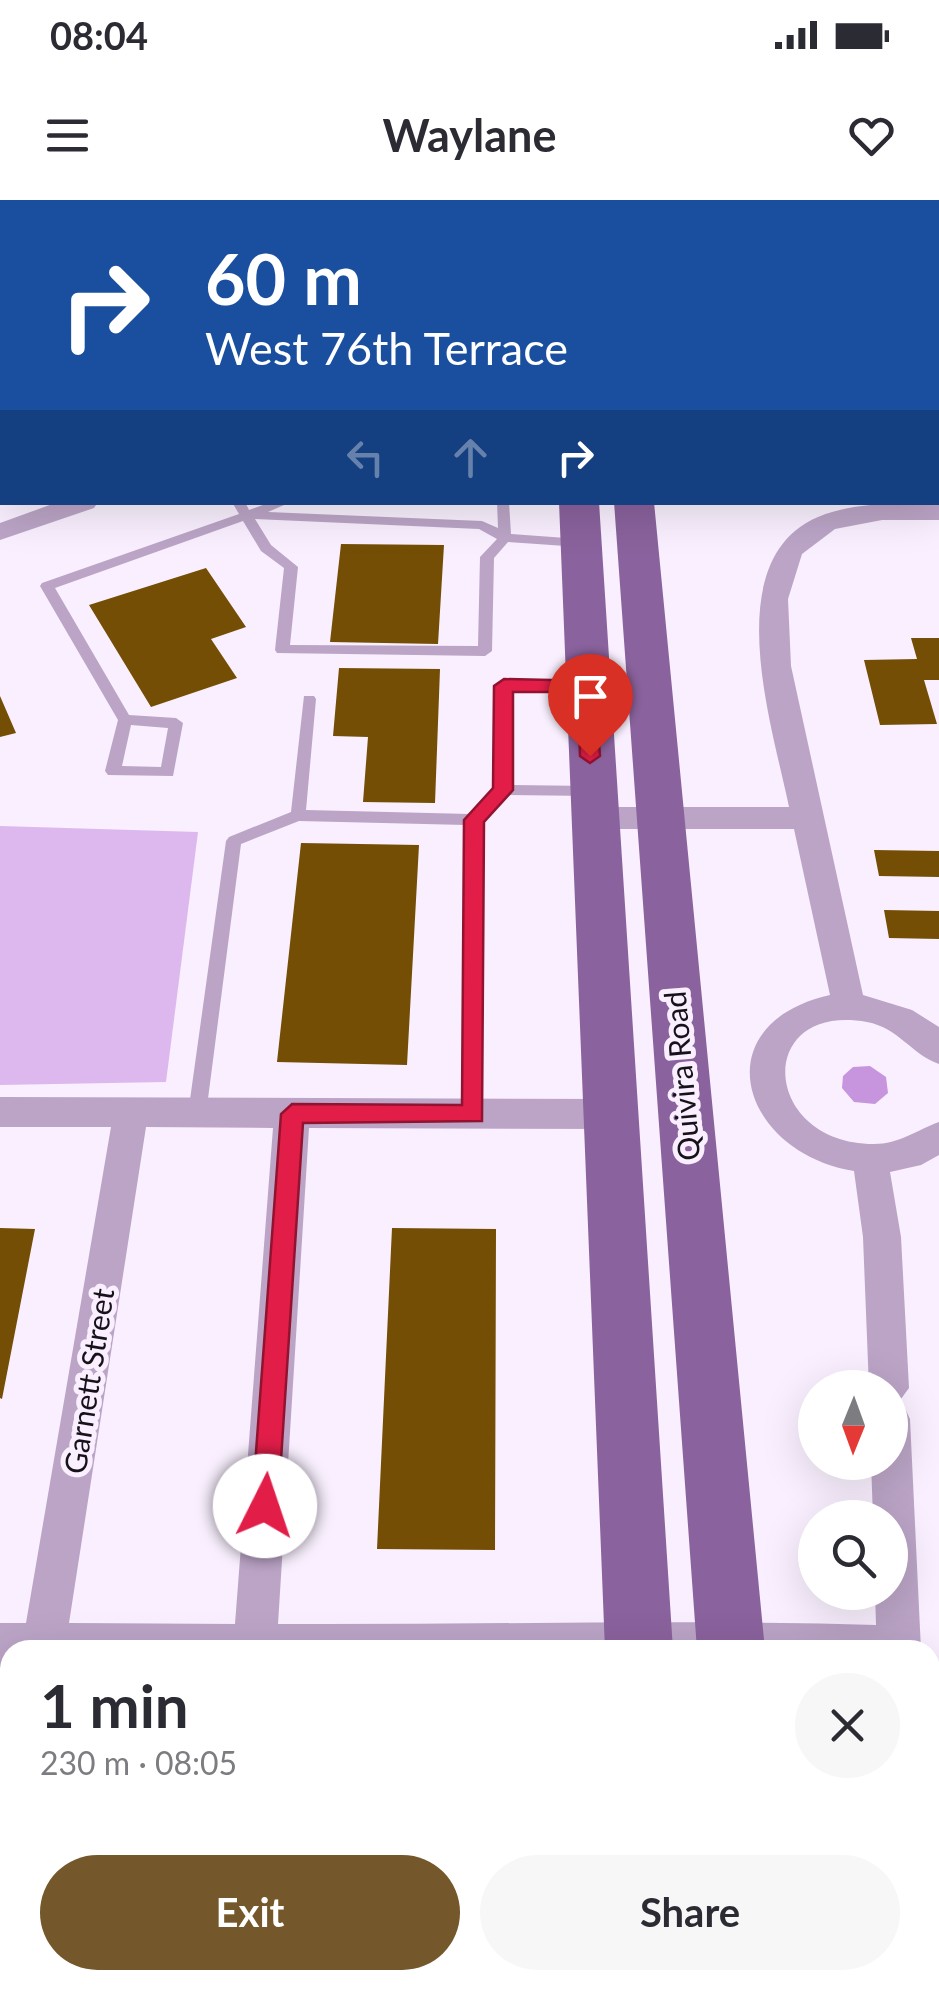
<!DOCTYPE html>
<meta charset="utf-8">
<style>
body{margin:0;font-family:Lato,sans-serif;background:#f7f7f7;color:#2b2b33;height:100vh;display:flex;flex-direction:column;font-size:38px;white-space:nowrap}
*{box-sizing:border-box;margin:0}
p{font-size:32px;color:#7c7c81}
.icon{flex:none;width:55px;height:55px;fill:none;stroke:currentColor;stroke-width:2;stroke-linecap:round;stroke-linejoin:round}
.map{position:relative;flex:1;overflow:hidden}
.drawer{position:absolute;left:0px;top:1440px;width:940px;height:350px;display:flex;flex-direction:column;background:#fff;border-radius:30px 30px 0 0;box-shadow:0 10px 40px #0002}
.drawer>*{flex:none}
.banner{position:absolute;left:0px;top:0px;width:940px;height:305px;box-shadow:0 10px 40px #0002;background:#1a4fa0;color:#fff;overflow:hidden}
.needle{width:65px;rotate:181deg}
.buttons{position:absolute;left:798px;top:1170px;display:grid;gap:20px}
.buttons a{display:grid;place-items:center;width:110px;height:110px;border-radius:50%;background:#fff;box-shadow:0 10px 40px #0002;font-size:50px}
.pin{position:absolute;display:grid;place-items:center;width:85px;height:85px;color:#fff;margin:-102px -42px;border-radius:50% 50% 50% 0;rotate:-45deg;box-shadow:0 0 10px #0007}
.pin .icon{rotate:45deg}
.me{position:absolute;width:110px;margin:-55px;rotate:4deg;stroke-linejoin:round;filter:drop-shadow(0 0 8px #0008)}
.turn{display:flex;align-items:center;gap:35px;height:210px;padding:0 40px;font-size:45px}
.turn .icon{width:130px;height:130px;stroke-width:2.5}
.turn b{display:block;font-size:70px;line-height:85px}
.lanes{display:flex;align-items:center;height:95px;padding:0 40px;background:#0003;justify-content:center;gap:50px;direction:ltr}
.lanes .off{opacity:.35}
.round{display:grid;place-items:center;flex:none;width:105px;height:105px;border-radius:52px;background:#f7f7f7}
.headline{display:flex;align-items:center;justify-content:space-between;height:170px;padding:0 40px}
h1{font-size:60px;font-weight:700;line-height:75px}
.action{display:flex;gap:20px;margin-top:auto;padding:20px 40px}
.action a{flex:1;height:115px;border-radius:60px;background:#74572b;color:#fff;font-size:40px;font-weight:700;line-height:115px;text-align:center}
.action a+a{background:#f7f7f7;color:#2b2b33}
.status{display:flex;justify-content:space-between;align-items:center;height:70px;padding:0 50px;background:#fff;direction:ltr}
.status svg{height:28px;fill:currentColor}
header{display:flex;justify-content:space-between;align-items:center;height:130px;padding:0 40px;background:#fff;font-size:45px;font-weight:700}
.map>svg:first-child{display:block}
.green{fill:#dcb8ee}
.water{fill:#c794de}
.building{fill:#744e04}
.lines{fill:none;stroke-linecap:round;stroke-linejoin:round}
.lane{fill:#bba4c6;fill-rule:evenodd}
.street{fill:#bba4c6;fill-rule:evenodd}
.primary{fill:#8a629d;fill-rule:evenodd}
.route{fill:#e11d48;stroke:#92132f;stroke-width:2.5}
.labels{text-anchor:middle;dominant-baseline:central;stroke-width:10;stroke-linejoin:round;paint-order:stroke}
.street-label{font-size:30px;fill:#17121a;stroke:#f9effe}
</style>
<div class="status"><b>08:04</b><svg viewBox="0 0 49 12"><path d="M0 12V9h3v3zM5 12V6h3v6zM10 12V3h3v9zM15 12V0h3v12zM26 1h20v11H26zM47 4h2v5h-2z"/></svg></div>
<header><svg class="icon" aria-label="menu" viewBox="0 0 24 24"><path d="M4 6h16M4 12h16M4 18h16"/></svg>Waylane<svg class="icon" aria-label="heart" viewBox="0 0 24 24"><path d="M12 20l-8-8c-3-5 5-10 8-4 3-6 11-1 8 4z"/></svg></header>
<div class="map">
<svg width="939" height="1790" viewBox="0 0 939 1790">
<rect width="100%" height="100%" fill="#f9effe"/>
<path class="green" d="M0 626 198 632 166 882 0 885Z"/>
<path class="water" d="M870 866 886 877 888 893 875 904 854 902 842 888 843 876 853 867Z"/>
<path class="building" d="M341 344 444 345 438 444 330 442Z
M206 368 246 427 211 439 237 478 151 507 89 405Z
M911 438H939V480H924L937 524 880 525 864 460 917 459Z
M339 468 440 469 435 603 363 602 368 537 333 536Z
M0 496 16 533 0 537Z
M301 643 419 645 407 865 277 862Z
M874 650 939 651V677L879 676Z
M884 710 939 711V739L889 738Z
M0 1028 35 1029 2 1199 0 1198Z
M392 1028 496 1029 495 1350 377 1349Z"/>
<g class="lines">
<path class="lane" d="M12 0H22V2H12Z
M100 0H110V2H100Z
M171 0H181V2H171Z
M472 0H482V2H472Z
M0 105H2V111H0Z
M232 302H245L249 310 271 302H291L268 312 482 321 498 328 497 302H509L511 334 580 339 587 343 580 347 508 342 494 358 492 451 485 456 277 453 275 450 284 368 261 351 243 321 55 388 129 515 176 518 183 523 173 576 108 575 105 571 118 520 40 386 42 383 239 314ZM255 319 479 329 497 339 480 357 478 446 290 445 298 367 271 345ZM131 525 168 528 161 567 122 566Z
M504 481 592 483V489L587 491H511V585L591 586 599 591 591 596 507 595 482 622V914L479 919H467L464 914 466 625 299 621 241 644 206 914 203 919H191L188 914 226 641 229 637 291 612 304 496H314L316 499 306 610 470 614 495 588 497 486Z"/>
<path class="street" d="M938 155H939V169H938Z
M58 302H98L94 308 0 340V323Z
M939 304V320H882L835 329 802 354 788 399 791 466 863 795 912 810 939 827V864C912 855 899 828 867 822 753 802 761 944 874 944 899 944 917 930 939 922V955L921 965 890 972 901 1037 909 1188 898 1203 904 1206 910 1219 921 1450H10V1467H0V1423H26L111 927H0V897L609 899 621 904 627 914 621 924 609 929 309 928 278 1424C477 1425 677 1419 876 1425L875 1392H890V1318H873L871 1262H890V1188H869L863 1037 854 971C740 952 702 824 830 795L794 629H593L582 626 578 618 582 610 593 607H789C773 528 717 360 818 317 856 301 899 304 939 304ZM146 927 273 928 235 1424 69 1423Z
M930 1494 939 1497V1554L930 1551Z
M10 1657V1773L0 1777V1662Z"/>
<path class="primary" d="M549 0H583V2H550Z
M595 0H629V2H596Z
M559 302H599L673 1450H605Z
M614 302H654L765 1450H697Z
M614 1780H690V1790H614Z
M719 1780H795L796 1790H720Z"/>
</g>
<path class="route" d="M504 479 594 481 600 556 590 563 580 556 578 492H513V590L484 622 482 921 303 923 278 1306 274 1315 265 1319 256 1315 252 1306 281 914 292 904 462 905 464 620 493 588 494 486Z"/>
<g class="labels">
<g class="street-label">
<text transform="translate(681 876) rotate(-95)">Quivira Road</text>
<text transform="translate(88 1181) rotate(-81)">Garnett Street</text>
</g>
</g>
</svg>
<div class="buttons">
<a><svg class="needle" viewBox="-14 -14 28 28"><path d="M0-13l5 13h-10z" fill="#e53935"/><path d="M0 13l5-13h-10z" fill="#7c7c81"/></svg></a>
<a><svg class="icon" aria-label="search" viewBox="0 0 24 24"><circle cx="10" cy="10" r="6"/><path d="M15 15l6 6"/></svg></a>
</div>
<div class="pin" style="left:590px;top:556px;background:#d93025"><svg class="icon" aria-label="arrive" viewBox="0 0 24 24"><path d="M6 21V4h12l-3 4 3 4H6"/></svg></div>
<svg class="me" style="left:265px;top:1306px" viewBox="-20 -20 40 40"><circle r="19" fill="#fff"/><path d="M0-13L10 11 0 6-10 11z" fill="#e11d48"/></svg>
<div class="banner">
<div class="turn"><svg class="icon" aria-label="right" viewBox="0 0 24 24"><path d="M7 20v-9h11M14 6l5 5-5 5"/></svg><div><b>60 m</b>West 76th Terrace</div></div>
<div class="lanes"><svg class="icon off" aria-label="left" viewBox="0 0 24 24"><path d="M17 20v-9H6M10 6l-5 5 5 5"/></svg><svg class="icon off" aria-label="ahead" viewBox="0 0 24 24"><path d="M12 20V5M6 11l6-6 6 6"/></svg><svg class="icon" aria-label="right" viewBox="0 0 24 24"><path d="M7 20v-9h11M14 6l5 5-5 5"/></svg></div>
</div>
<section class="drawer">
<div class="headline"><div><h1>1 min</h1><p>230 m · 08:05</p></div><a class="round"><svg class="icon" aria-label="close" viewBox="0 0 24 24"><path d="M6 6l12 12M18 6L6 18"/></svg></a></div>
<div class="action"><a>Exit</a><a>Share</a></div>
</section>
</div>
